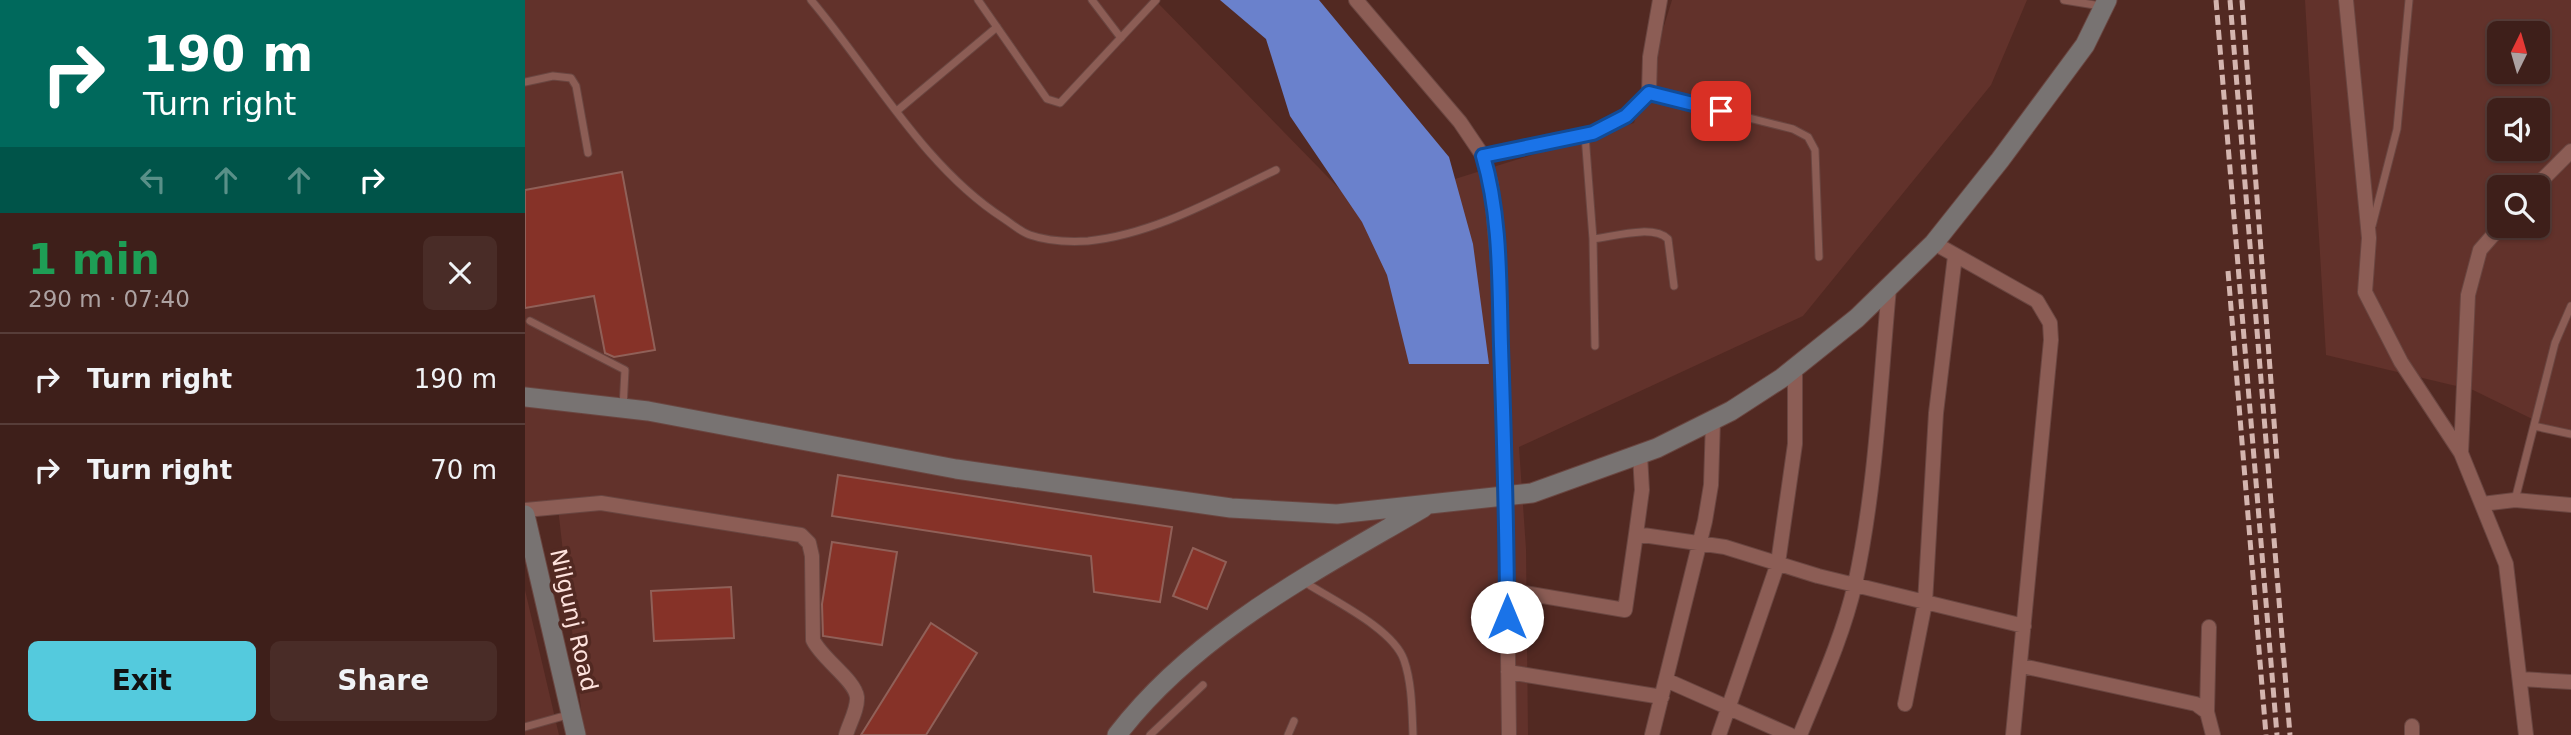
<!DOCTYPE html>
<meta charset="utf-8">
<style>
body{margin:0;font-family:"DejaVu Sans",sans-serif;background:#492c27;color:#f1f3f6;height:100vh;display:flex;flex-direction:column;font-size:26px;white-space:nowrap}
*{box-sizing:border-box;margin:0}
p{font-size:23px;color:#ada2a2}
.icon{flex:none;width:38px;height:38px;fill:none;stroke:currentColor;stroke-width:2;stroke-linecap:round;stroke-linejoin:round}
.map{position:relative;flex:1;overflow:hidden}
.side{display:flex;flex-direction:column;background:#3e1f1a;width:525px}
.side>*{flex:none}
.top-card{background:#00695c;color:#fff;overflow:hidden}
.needle{width:46px;rotate:5deg}
.buttons{position:absolute;left:1962px;top:21px;display:grid;gap:14px}
.buttons a{display:grid;place-items:center;width:63px;height:63px;border-radius:10px;background:#3e1f1a;box-shadow:0 2px 5px #0004,0 0 0 2px #573d39;font-size:35px}
.pin{position:absolute;display:grid;place-items:center;width:60px;height:60px;color:#fff;margin:-30px;border-radius:14px;box-shadow:0 4px 10px #0006}
.me{position:absolute;width:77px;margin:-38px;rotate:0deg;stroke-linejoin:round;filter:drop-shadow(0 0 5px #0008)}
.turn{display:flex;align-items:center;gap:24px;height:147px;padding:0 28px;font-size:32px}
.turn .icon{width:91px;height:91px;stroke-width:2.5}
.turn b{display:block;font-size:49px;line-height:60px}
.lanes{display:flex;align-items:center;height:66px;padding:0 28px;background:#0003;justify-content:center;gap:35px;direction:ltr}
.lanes .off{opacity:.35}
.round{display:grid;place-items:center;flex:none;width:74px;height:74px;border-radius:10px;background:#492c27}
.summary{display:flex;align-items:center;justify-content:space-between;height:119px;padding:0 28px}
h1{font-size:42px;font-weight:600;line-height:52px;color:#1e9e55}
.action{display:flex;gap:14px;margin-top:auto;padding:14px 28px}
.action a{flex:1;height:80px;border-radius:10px;background:#54cadd;color:#111;font-size:28px;font-weight:600;line-height:80px;text-align:center}
.action a+a{background:#492c27;color:#f1f3f6}
ul{padding:0;list-style:none}
li{display:flex;align-items:center;gap:21px;height:91px;padding:0 28px;border-top:2px solid #573d39}
li div{flex:1}
li b{display:block;font-size:26px}
li em{font-style:normal}
main{display:flex;flex:1;min-height:0}
.map>svg:first-child{display:block}
.built{fill:#62322b;fill-rule:evenodd}
.water{fill:#6a81cc}
.building{fill:#863228;stroke:#906058;stroke-width:2}
.lines{fill:none;stroke-linecap:round;stroke-linejoin:round}
.lane-casing{stroke:#6a4641;stroke-width:9}
.street-casing{stroke:#6a4641;stroke-width:16}
.secondary-casing{stroke:#6a4641;stroke-width:21}
.lane{stroke:#8c5d55;stroke-width:7}
.street{stroke:#8c5d55;stroke-width:14}
.secondary{stroke:#787372;stroke-width:19}
.rail{stroke:#d4b5af;stroke-width:5;stroke-dasharray:10 5;stroke-linecap:butt}
.route-casing{stroke:#114b97;stroke-width:18}
.route{stroke:#1a73e8;stroke-width:12}
.labels{text-anchor:middle;dominant-baseline:central;stroke-width:7;stroke-linejoin:round;paint-order:stroke}
.street-label{font-size:23px;fill:#fee2dd;stroke:#522922}
</style>
<main>
<section class="side">
<div class="top-card">
<div class="turn"><svg class="icon" aria-label="right" viewBox="0 0 24 24"><path d="M7 20v-9h11M14 6l5 5-5 5"/></svg><div><b>190 m</b>Turn right</div></div>
<div class="lanes"><svg class="icon off" aria-label="left" viewBox="0 0 24 24"><path d="M17 20v-9H6M10 6l-5 5 5 5"/></svg><svg class="icon off" aria-label="ahead" viewBox="0 0 24 24"><path d="M12 20V5M6 11l6-6 6 6"/></svg><svg class="icon off" aria-label="ahead" viewBox="0 0 24 24"><path d="M12 20V5M6 11l6-6 6 6"/></svg><svg class="icon" aria-label="right" viewBox="0 0 24 24"><path d="M7 20v-9h11M14 6l5 5-5 5"/></svg></div>
</div>
<div class="summary"><div><h1>1 min</h1><p>290 m · 07:40</p></div><a class="round"><svg class="icon" aria-label="close" viewBox="0 0 24 24"><path d="M6 6l12 12M18 6L6 18"/></svg></a></div>
<ul>
<li><svg class="icon" aria-label="right" viewBox="0 0 24 24"><path d="M7 20v-9h11M14 6l5 5-5 5"/></svg><div><b>Turn right</b></div><em>190 m</em></li>
<li><svg class="icon" aria-label="right" viewBox="0 0 24 24"><path d="M7 20v-9h11M14 6l5 5-5 5"/></svg><div><b>Turn right</b></div><em>70 m</em></li>
</ul>
<div class="action"><a>Exit</a><a>Share</a></div>
</section>
<div class="map">
<svg width="2046" height="735" viewBox="0 0 2046 735">
<rect width="100%" height="100%" fill="#522922"/>
<path class="built" d="M0 0H630L834 209 1109 123 1147 0H1502L1466 85 1278 316 994 447 1001 549 1003 735H59L33 508 0 505Z
M1780 0H2046V438L1948 390 1801 355ZM1974 33H2012V72H1974ZM1974 110H2012V149H1974ZM1974 187H2012V226H1974Z
M0 590 34 735H0Z"/>
<path class="water" d="M695 0H794L924 157 948 244 964 364H884L862 275 837 222 765 116 741 39Z"/>
<path class="building" d="M97 172 130 350 89 357 80 353 69 296 0 308V190Z
M313 475 647 527 635 602 569 592 566 556 307 516Z
M307 542 372 552 357 645 298 636 297 604Z
M668 548 701 562 682 609 648 596Z
M206 587 209 638 129 641 126 591Z
M406 623 452 653 401 735H336Z"/>
<g class="lines">
<defs>
<path id="lane" d="M286 0C347 72 399 167 478 218 487 224 496 232 505 235 522 241 545 242 563 241 630 234 692 198 751 170
M453 0 522 99 535 103 631 0
M567 0 596 38
M1539 0 1576 6
M0 82 28 76 46 78 51 86 63 153
M1124 93 1268 129 1283 137 1290 150 1294 257
M373 110 472 27
M1060 135 1068 239C1087 237 1128 224 1143 239L1149 286
M1847 226 1872 129 1884 0
M1068 239 1070 346
M5 321 100 370 98 408
M2009 426 2046 434
M1990 500 2030 343 2046 306
M778 581C805 599 868 628 879 660 887 683 887 711 888 735
M0 727 46 714
M625 735 678 685
M763 735 769 721"/>
<path id="street" d="M831 0 935 122 958 156 966 184 973 263 981 498 984 735
M1821 0 1844 238 1840 292 1876 362 1936 453
M958 156 1068 133 1101 116 1124 93 1125 57 1135 0
M2010 187 2046 151
M1976 226 1955 250 1943 295 1936 453 1981 564 2001 735
M1409 243 1512 301 1525 323 1526 340 1488 735
M1115 455 1117 490 1111 534 1200 547 1293 576 1499 626
M1957 504 1990 500 2046 505
M0 510 76 503 276 535 284 543 287 556 288 640C297 659 330 680 332 697 333 709 324 724 321 735
M982 590 1100 610 1111 534
M1497 666 1671 704 1682 712 1688 735
M983 672 1137 697
M1996 679 2046 682
M1141 680 1265 735
M1380 704 1400 603 1411 413 1430 256
M1682 712 1684 627
M1887 726V735
M1127 735 1180 521 1186 485 1188 420
M1194 735 1253 563 1270 444V368
M1275 735C1295 686 1318 636 1330 584 1351 488 1355 386 1364 288"/>
<path id="secondary" d="M0 397 123 411 431 469 706 508 812 514 1007 493 1132 448 1206 411 1257 378 1332 318 1409 243 1475 160 1560 45 1582 0
M0 515 51 735
M592 735C670 633 789 572 898 508"/>
</defs>
<use href="#lane" class="lane-casing"/>
<use href="#street" class="street-casing"/>
<use href="#secondary" class="secondary-casing"/>
<use href="#lane" class="lane"/>
<use href="#street" class="street"/>
<use href="#secondary" class="secondary"/>
<path class="rail" d="M1691 0 1752 735
M1705 0 1765 735
M1717 0 1752 461
M1703 271 1741 735"/>
</g>
<g class="lines">
<defs>
<path id="route" d="M982 617C982 527 979 436 976 346 974 283 976 217 958 156L1068 133 1101 116 1124 93 1196 111"/>
</defs>
<use href="#route" class="route-casing"/>
<use href="#route" class="route"/>
</g>
<g class="labels">
<g class="street-label">
<text transform="translate(49 620) rotate(77)">Nilgunj Road</text>
</g>
</g>
</svg>
<div class="buttons">
<a><svg class="needle" viewBox="-14 -14 28 28"><path d="M0-13l5 13h-10z" fill="#e53935"/><path d="M0 13l5-13h-10z" fill="#ada2a2"/></svg></a>
<a><svg class="icon" aria-label="sound" viewBox="0 0 24 24"><path d="M4 9h4l5-4v14l-5-4H4zM17 9q2 3 0 6"/></svg></a>
<a><svg class="icon" aria-label="search" viewBox="0 0 24 24"><circle cx="10" cy="10" r="6"/><path d="M15 15l6 6"/></svg></a>
</div>
<div class="pin" style="left:1196px;top:111px;background:#d93025"><svg class="icon" aria-label="arrive" viewBox="0 0 24 24"><path d="M6 21V4h12l-3 4 3 4H6"/></svg></div>
<svg class="me" style="left:982px;top:617px" viewBox="-20 -20 40 40"><circle r="19" fill="#fff"/><path d="M0-13L10 11 0 6-10 11z" fill="#1a73e8"/></svg>
</div>
</main>
